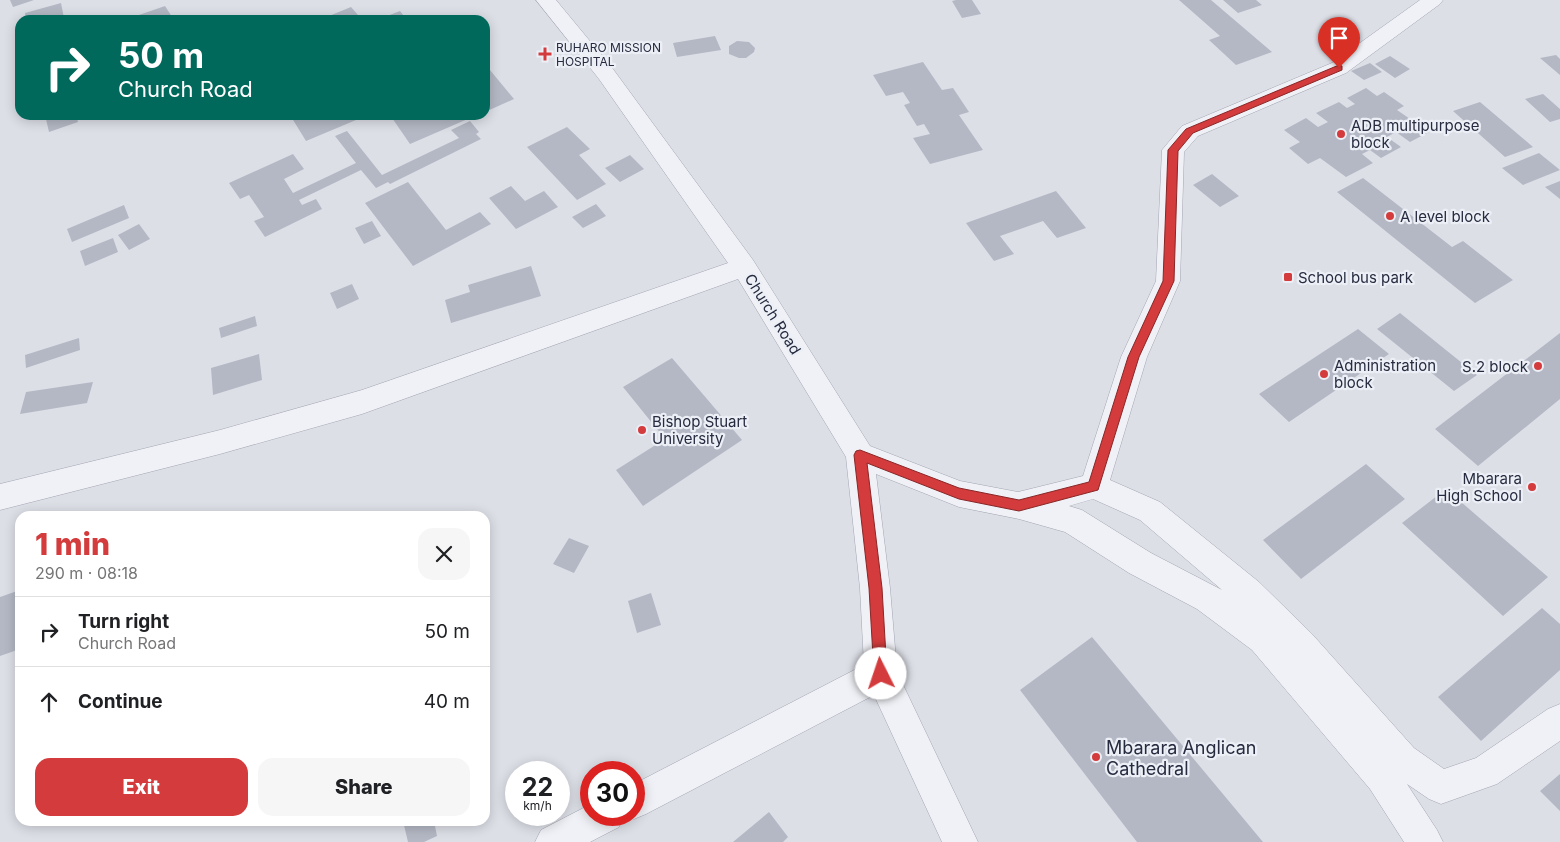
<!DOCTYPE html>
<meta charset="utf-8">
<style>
body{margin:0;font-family:Inter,sans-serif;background:#f6f6f6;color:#202124;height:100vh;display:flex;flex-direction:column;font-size:19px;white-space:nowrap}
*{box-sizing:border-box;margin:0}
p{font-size:16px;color:#757577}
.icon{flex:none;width:28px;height:28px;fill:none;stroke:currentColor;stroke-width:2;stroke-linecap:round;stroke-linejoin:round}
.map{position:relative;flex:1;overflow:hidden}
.sheet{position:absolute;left:15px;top:511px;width:475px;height:315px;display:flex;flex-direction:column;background:#fff;border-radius:15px;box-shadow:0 2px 12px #0003}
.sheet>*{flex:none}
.guide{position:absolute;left:15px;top:15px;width:475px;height:105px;border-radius:15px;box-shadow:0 2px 12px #0003;background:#00695c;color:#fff;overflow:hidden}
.speed{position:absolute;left:505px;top:761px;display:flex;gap:10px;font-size:25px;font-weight:700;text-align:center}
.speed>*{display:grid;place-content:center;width:65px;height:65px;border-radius:50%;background:#fff;box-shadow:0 2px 12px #0003;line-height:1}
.speed small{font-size:12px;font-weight:400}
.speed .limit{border:8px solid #d22;background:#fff;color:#111}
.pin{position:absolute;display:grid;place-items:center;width:42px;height:42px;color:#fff;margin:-51px -21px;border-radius:50% 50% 50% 0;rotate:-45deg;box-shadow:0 0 5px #0007}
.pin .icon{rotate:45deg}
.me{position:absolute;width:55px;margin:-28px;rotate:356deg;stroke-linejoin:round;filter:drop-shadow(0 0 4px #0008)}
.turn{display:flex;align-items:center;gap:18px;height:105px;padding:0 20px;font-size:22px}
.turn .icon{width:65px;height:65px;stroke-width:2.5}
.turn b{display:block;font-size:35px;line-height:42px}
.round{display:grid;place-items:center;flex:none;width:52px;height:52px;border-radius:15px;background:#f6f6f6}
.head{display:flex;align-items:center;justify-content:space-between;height:85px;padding:0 20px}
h1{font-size:30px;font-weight:800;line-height:38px;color:#d33b3c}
.button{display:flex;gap:10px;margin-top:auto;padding:10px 20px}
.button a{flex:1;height:58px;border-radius:15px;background:#d33b3c;color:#fff;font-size:20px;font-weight:800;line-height:58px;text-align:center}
.button a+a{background:#f6f6f6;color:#202124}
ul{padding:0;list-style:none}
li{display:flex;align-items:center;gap:15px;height:70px;padding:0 20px;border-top:1px solid #e0e0e0}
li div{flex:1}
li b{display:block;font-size:19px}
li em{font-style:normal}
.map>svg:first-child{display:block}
.building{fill:#b4b8c4}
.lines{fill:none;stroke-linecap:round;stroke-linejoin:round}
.minor-casing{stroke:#a2a5b1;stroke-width:1}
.minor{fill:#f0f1f6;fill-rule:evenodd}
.route{fill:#d33b3c;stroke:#892627}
.poi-dot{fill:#d33b3c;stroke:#eceff5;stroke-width:2}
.labels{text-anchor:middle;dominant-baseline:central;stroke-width:4.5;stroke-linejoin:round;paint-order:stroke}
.far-poi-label{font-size:12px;fill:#262b3f;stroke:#eceff5;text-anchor:start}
.poi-label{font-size:15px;fill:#262b3f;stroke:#eceff5;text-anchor:start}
.street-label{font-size:15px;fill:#262b3f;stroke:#eceff5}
.near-poi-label{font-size:18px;fill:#262b3f;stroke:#eceff5;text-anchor:start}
</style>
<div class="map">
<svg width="1560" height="842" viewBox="0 0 1560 842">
<rect width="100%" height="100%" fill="#dddfe7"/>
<path class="building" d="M10 0H34L13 7Z
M956 0H972L981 14 962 18 952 1Z
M1179 0H1211L1272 52 1236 65 1209 40 1220 36Z
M1223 0H1256L1262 5 1238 13Z
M61 3 64 18 56 20H26L25 13Z
M165 6 174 20H139L136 16Z
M351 7 358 15 345 20H332L329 16Z
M400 11 407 20H377Z
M715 36 721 50 677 57 673 43Z
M737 41 749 42 755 48 754 52 746 58H739L729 54V46Z
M1556 55 1560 59V75L1540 58Z
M1390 56 1410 69 1395 78 1375 64Z
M923 62 942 90 953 88 969 112 959 115 983 150 930 164 913 138 930 134 924 124 917 126 904 105 910 103 903 92 886 96 873 75Z
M1370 63 1382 72 1364 80 1351 71Z
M485 64 514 99 485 112Z
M1366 88 1377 96 1384 92 1404 106 1397 110 1429 132 1410 142 1396 132 1387 137 1401 147 1381 158 1370 150 1362 154 1373 163 1346 177 1320 158 1308 164 1289 148 1300 142 1284 130 1306 118 1318 127 1328 122 1316 113 1339 102 1347 108 1355 104 1347 98Z
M1543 94 1560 109V119L1550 122 1525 99Z
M1480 102 1533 147 1505 157 1453 111Z
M45 115H76L78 122 49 132Z
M290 115H368L306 141Z
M390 115H477L410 144Z
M470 121 479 132 476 134 481 139 390 184 388 182 376 188 361 170 299 200 302 205 316 199 322 209 265 237 254 221 264 217 249 195 240 199 229 183 293 154 304 169 284 179 293 193 356 163 335 136 347 131 382 175 459 138 451 130Z
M567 127 590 149 579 155 606 184 577 200 527 147Z
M1539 153 1560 170 1523 185 1502 168Z
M630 155 644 169 620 182 605 168Z
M1212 174 1239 196 1220 207 1193 185Z
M1363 178 1452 247 1463 241 1513 280 1475 303 1337 192Z
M1560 181V199L1545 187Z
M408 182 446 230 480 212 491 224 413 266 365 203Z
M511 186 525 201 544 191 558 207 516 229 489 198Z
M1056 191 1086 228 1057 238 1043 221 1000 236 1014 254 994 261 966 223Z
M596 204 606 216 583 228 572 217Z
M124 205 129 218 72 242 67 229Z
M372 221 381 236 364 244 355 228Z
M139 224 150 239 129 250 118 235Z
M113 238 118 252 85 266 80 251Z
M531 266 541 296 451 323 445 300 470 292 468 285Z
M352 284 359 299 337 309 330 293Z
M1400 313 1477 375 1454 391 1377 329Z
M255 316 257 326 221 338 219 328Z
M1358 329 1389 354 1289 422 1259 394Z
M1560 333V399L1478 466 1435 429Z
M79 338 80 350 26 368 25 355Z
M259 354 262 380 213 395 211 368Z
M672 358 742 440 643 506 616 470 665 439 623 387Z
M93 382 87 403 20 414 26 392Z
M1366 464 1405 499 1301 579 1263 540Z
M1446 489 1548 577 1503 616 1402 523Z
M569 538 589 546 574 573 553 564Z
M20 590V649L0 656V597Z
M651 593 661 625 637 633 628 601Z
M1542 608 1560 624V670L1481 741 1438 697Z
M1092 637 1263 842H1137L1020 690Z
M1560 774V811L1540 791Z
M769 812 788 837 783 842H733Z
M403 821H434L437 836 424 842H408Z"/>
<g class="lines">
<defs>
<path id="minor" d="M536 0H556L613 69 753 260 870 446 960 481 1018 492 1083 476 1121 357 1156 281 1162 150 1182 126 1332 63 1420 0H1443L1440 4 1346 73 1198 136 1184 152 1180 281 1147 357 1110 480 1160 502 1259 582 1312 634 1414 748 1444 769 1476 758 1548 709 1560 704V741L1497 784 1441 804 1429 799 1407 784 1437 830 1443 842H1404L1370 789 1252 650 1197 609 1129 573 1065 532 1019 519 959 507 876 474 890 588 897 672 978 842H942L874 695 646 814 634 819 624 815 619 827 590 842H535L541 830 591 804V815H634V784L864 665 860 588 846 457 738 279 362 414 220 454 0 510V484L220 430 362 390 728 263 599 79ZM1093 499 1140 520 1222 590 1151 553 1082 510 1069 506Z"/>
</defs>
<use href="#minor" class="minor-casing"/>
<use href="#minor" class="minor"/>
</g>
<path class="route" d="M1339 65 1342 66V70L1193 133 1178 151 1174 281 1139 357 1098 490 1019 511 959 499 867 463 882 588 887 674 885 678 881 680 876 678 874 674 869 588 854 455 856 451 860 450 959 488 1019 500 1089 482 1128 357 1163 281 1168 150 1186 129Z"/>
<g class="poi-dot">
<path d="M542.5 46.5h5v5h5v5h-5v5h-5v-5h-5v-5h5z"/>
<circle cx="1341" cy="134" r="5"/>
<circle cx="1390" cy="216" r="5"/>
<rect x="1283" y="272" width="10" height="10" rx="2.5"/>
<circle cx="1538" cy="366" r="5"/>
<circle cx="1324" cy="374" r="5"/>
<circle cx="642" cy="430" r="5"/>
<circle cx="1532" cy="487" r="5"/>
<circle cx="1096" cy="757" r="5"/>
</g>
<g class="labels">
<g class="far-poi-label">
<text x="556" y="47">RUHARO MISSION<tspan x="556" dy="14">HOSPITAL</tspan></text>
</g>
<g class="poi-label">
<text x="1351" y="125">ADB multipurpose<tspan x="1351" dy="17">block</tspan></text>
<text x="1400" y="216">A level block</text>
<text x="1298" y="277">School bus park</text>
<text x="1334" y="365">Administration<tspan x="1334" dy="17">block</tspan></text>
<text x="1528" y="366" text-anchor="end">S.2 block</text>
<text x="652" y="421">Bishop Stuart<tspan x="652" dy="17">University</tspan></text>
<text x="1522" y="478" text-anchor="end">Mbarara<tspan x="1522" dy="17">High School</tspan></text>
</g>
<g class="street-label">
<text transform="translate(773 314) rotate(58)">Church Road</text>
</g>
<g class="near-poi-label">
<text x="1106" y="747">Mbarara Anglican<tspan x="1106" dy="21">Cathedral</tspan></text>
</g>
</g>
</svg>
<div class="speed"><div>22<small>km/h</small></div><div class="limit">30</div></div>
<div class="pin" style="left:1339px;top:68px;background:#d93025"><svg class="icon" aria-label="arrive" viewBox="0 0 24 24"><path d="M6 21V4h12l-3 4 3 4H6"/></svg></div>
<svg class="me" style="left:881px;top:674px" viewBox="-20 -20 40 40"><circle r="19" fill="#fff"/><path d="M0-13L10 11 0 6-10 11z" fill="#d33b3c"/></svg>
<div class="guide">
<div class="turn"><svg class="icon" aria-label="right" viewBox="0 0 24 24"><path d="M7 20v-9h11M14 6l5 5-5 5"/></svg><div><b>50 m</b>Church Road</div></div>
</div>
<section class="sheet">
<div class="head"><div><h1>1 min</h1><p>290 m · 08:18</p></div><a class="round"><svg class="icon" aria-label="close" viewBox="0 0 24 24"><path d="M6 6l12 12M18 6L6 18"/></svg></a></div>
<ul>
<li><svg class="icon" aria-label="right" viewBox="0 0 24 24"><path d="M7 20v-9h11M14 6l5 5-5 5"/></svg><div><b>Turn right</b><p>Church Road</p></div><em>50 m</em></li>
<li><svg class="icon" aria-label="ahead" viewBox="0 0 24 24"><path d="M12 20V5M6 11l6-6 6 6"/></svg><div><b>Continue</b></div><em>40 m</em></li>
</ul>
<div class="button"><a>Exit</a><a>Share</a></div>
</section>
</div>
